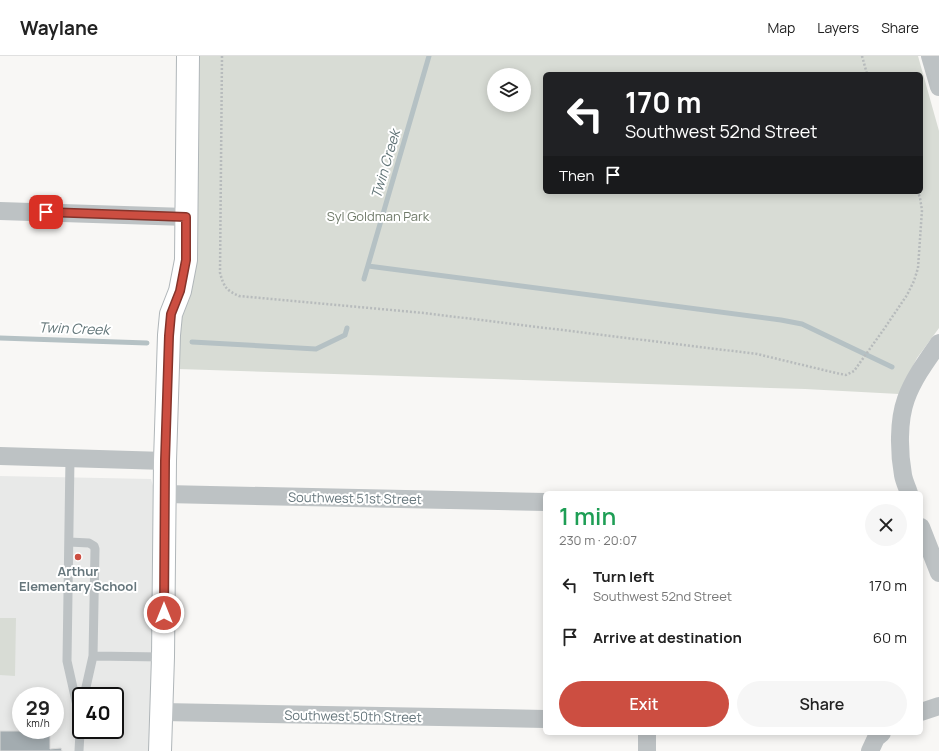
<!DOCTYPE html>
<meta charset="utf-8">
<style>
body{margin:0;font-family:Manrope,sans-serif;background:#f6f6f6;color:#222;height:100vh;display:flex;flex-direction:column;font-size:15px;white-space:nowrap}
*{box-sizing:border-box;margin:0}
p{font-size:13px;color:#767676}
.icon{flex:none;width:22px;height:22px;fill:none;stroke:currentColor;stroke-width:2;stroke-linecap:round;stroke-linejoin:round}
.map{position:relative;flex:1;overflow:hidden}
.details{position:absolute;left:543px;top:435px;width:380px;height:244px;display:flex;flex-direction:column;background:#fff;border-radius:6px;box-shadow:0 2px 10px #0003}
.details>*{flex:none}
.top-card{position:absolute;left:543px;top:16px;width:380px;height:122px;border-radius:6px;box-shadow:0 2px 10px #0003;background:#202124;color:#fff;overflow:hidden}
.tools{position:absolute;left:487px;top:12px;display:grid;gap:8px}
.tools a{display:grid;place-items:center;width:44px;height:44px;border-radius:50%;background:#fff;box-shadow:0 2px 10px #0003;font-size:20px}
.speed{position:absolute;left:12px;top:631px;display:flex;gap:8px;font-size:20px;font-weight:700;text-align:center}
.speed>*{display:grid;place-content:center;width:52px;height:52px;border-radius:50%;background:#fff;box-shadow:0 2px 10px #0003;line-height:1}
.speed small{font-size:10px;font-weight:400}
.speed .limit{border:2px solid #111;border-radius:6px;background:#fff;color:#111}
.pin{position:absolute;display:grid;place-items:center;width:34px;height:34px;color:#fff;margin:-17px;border-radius:8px;box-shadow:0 2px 6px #0006}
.me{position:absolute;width:44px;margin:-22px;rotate:0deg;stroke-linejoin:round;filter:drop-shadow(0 0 3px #0008)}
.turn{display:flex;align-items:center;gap:14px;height:84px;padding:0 16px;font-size:18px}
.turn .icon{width:52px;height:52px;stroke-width:2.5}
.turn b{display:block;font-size:28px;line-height:34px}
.then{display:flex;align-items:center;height:38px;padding:0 16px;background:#0003;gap:8px;font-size:15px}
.round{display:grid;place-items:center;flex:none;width:42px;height:42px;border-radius:21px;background:#f6f6f6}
.summary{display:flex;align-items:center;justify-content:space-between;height:68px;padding:0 16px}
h1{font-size:24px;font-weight:600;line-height:30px;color:#1e9e55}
.primary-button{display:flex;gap:8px;margin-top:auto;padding:8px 16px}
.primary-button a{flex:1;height:46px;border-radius:24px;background:#cc4e41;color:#fff;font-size:16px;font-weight:600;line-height:46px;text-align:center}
.primary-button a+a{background:#f6f6f6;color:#222}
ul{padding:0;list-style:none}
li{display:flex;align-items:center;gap:12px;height:52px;padding:0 16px}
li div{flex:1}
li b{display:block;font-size:15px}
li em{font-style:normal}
header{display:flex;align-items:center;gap:24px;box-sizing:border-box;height:56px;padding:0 20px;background:#fff;border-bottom:1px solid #e0e0e0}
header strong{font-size:19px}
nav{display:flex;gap:22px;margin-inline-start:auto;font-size:14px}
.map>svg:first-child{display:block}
.built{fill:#e8e9e8;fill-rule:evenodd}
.green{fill:#d8dcd5;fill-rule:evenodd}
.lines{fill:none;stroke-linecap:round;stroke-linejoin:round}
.stream{stroke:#b5c1c4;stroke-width:5}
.building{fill:#a3acb0;stroke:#d9d9d8}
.secondary-casing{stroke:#b0b6b9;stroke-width:24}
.path{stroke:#b7bbbc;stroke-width:2.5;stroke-dasharray:2 2;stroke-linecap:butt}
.lane{stroke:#bdc2c4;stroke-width:9}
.street{stroke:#bdc2c4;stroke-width:18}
.secondary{stroke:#fff;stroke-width:22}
.route-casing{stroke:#85332a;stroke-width:10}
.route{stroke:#cc4e41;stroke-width:7}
.poi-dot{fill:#cc4e41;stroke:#fff;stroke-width:1.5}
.labels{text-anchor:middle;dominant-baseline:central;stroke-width:4;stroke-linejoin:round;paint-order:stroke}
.park-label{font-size:13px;fill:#6f7a69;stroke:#fff}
.street-label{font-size:13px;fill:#66767c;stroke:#fff}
.poi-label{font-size:13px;font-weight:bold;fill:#66767c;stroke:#fff}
.water-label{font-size:14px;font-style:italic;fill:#617477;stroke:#fff}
</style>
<header>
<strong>Waylane</strong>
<nav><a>Map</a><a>Layers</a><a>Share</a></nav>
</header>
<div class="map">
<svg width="939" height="695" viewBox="0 0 939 695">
<rect width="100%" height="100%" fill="#f8f7f5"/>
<path class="built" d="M0 420 151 423 156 440 153 695H0ZM21 640H55V674H21ZM81 640H115V674H81Z"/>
<path class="green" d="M199 0H918L939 75V272L917 302 899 338 805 333 178 313 179 268 196 202ZM545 18H921V136H545ZM494 19H524V49H494Z
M0 562H16L15 620 0 619Z"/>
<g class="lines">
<path class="stream" d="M368 210 781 264 802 268 892 311
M364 223 429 0
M0 282 147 287
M192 286 316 293 345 279 347 272"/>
</g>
<path class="building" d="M0 675H50V693L61 692 62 695H0Z"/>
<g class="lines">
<defs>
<path id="secondary" d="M160 695 163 601 165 405 169 279 171 258 180 235 186 204 188 0"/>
</defs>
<use href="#secondary" class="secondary-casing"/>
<path class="path" d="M222 0 220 217C224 231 226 234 239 240L424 257 757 298 836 317 846 319 854 315 884 273 907 239 914 225 918 212 922 154 920 142 918 136
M862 0 867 18"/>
<path class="lane" d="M70 402 67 605 80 663
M69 486 89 487 94 490 95 493 93 600 84 640
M93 600 163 601
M79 695 81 658"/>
<path class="street" d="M930 0 939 31
M0 155 186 161
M0 400 165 405
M909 437C907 431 904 425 903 419 899 397 898 365 906 343 913 323 927 304 939 287
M165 438 545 446
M921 471 939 517
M162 656 545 663
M921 656 939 650
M647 695V677
M870 695 876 682 882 677"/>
<use href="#secondary" class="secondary"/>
</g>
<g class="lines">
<defs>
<path id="route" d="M46 156 186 161V204L180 235 171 258 169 280 165 405 164 557"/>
</defs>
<use href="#route" class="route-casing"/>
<use href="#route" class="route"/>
</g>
<circle class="poi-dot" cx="78" cy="501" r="4"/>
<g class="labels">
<g class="park-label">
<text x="378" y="160">Syl Goldman Park</text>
</g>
<g class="street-label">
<text transform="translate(355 442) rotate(1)">Southwest 51st Street</text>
<text transform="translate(353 660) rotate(1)">Southwest 50th Street</text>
</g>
<g class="poi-label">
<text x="78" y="515">Arthur<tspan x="78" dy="15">Elementary School</tspan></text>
</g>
<g class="water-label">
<text transform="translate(385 108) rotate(-74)">Twin Creek</text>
<text transform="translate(74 272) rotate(2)">Twin Creek</text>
</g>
</g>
</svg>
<div class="tools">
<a><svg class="icon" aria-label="layers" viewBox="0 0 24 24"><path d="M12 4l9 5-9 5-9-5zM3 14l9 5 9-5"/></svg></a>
</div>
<div class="speed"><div>29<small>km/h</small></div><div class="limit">40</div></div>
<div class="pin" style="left:46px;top:156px;background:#d93025"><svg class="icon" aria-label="arrive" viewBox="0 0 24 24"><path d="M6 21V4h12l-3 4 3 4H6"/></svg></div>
<svg class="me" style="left:164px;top:557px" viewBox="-20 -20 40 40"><circle r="17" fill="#cc4e41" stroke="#fff" stroke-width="3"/><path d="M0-11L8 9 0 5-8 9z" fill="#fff"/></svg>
<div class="top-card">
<div class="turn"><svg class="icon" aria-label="left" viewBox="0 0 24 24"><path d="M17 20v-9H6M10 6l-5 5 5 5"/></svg><div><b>170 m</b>Southwest 52nd Street</div></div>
<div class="then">Then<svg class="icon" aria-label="arrive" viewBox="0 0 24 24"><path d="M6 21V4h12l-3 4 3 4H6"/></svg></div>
</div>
<section class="details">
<div class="summary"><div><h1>1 min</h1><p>230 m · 20:07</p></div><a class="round"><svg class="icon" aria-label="close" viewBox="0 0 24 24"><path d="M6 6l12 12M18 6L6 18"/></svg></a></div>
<ul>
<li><svg class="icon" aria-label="left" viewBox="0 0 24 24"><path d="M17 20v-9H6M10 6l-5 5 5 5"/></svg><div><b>Turn left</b><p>Southwest 52nd Street</p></div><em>170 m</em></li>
<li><svg class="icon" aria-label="arrive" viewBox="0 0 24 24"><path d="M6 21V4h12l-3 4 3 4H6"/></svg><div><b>Arrive at destination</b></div><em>60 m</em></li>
</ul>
<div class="primary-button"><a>Exit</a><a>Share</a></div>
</section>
</div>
